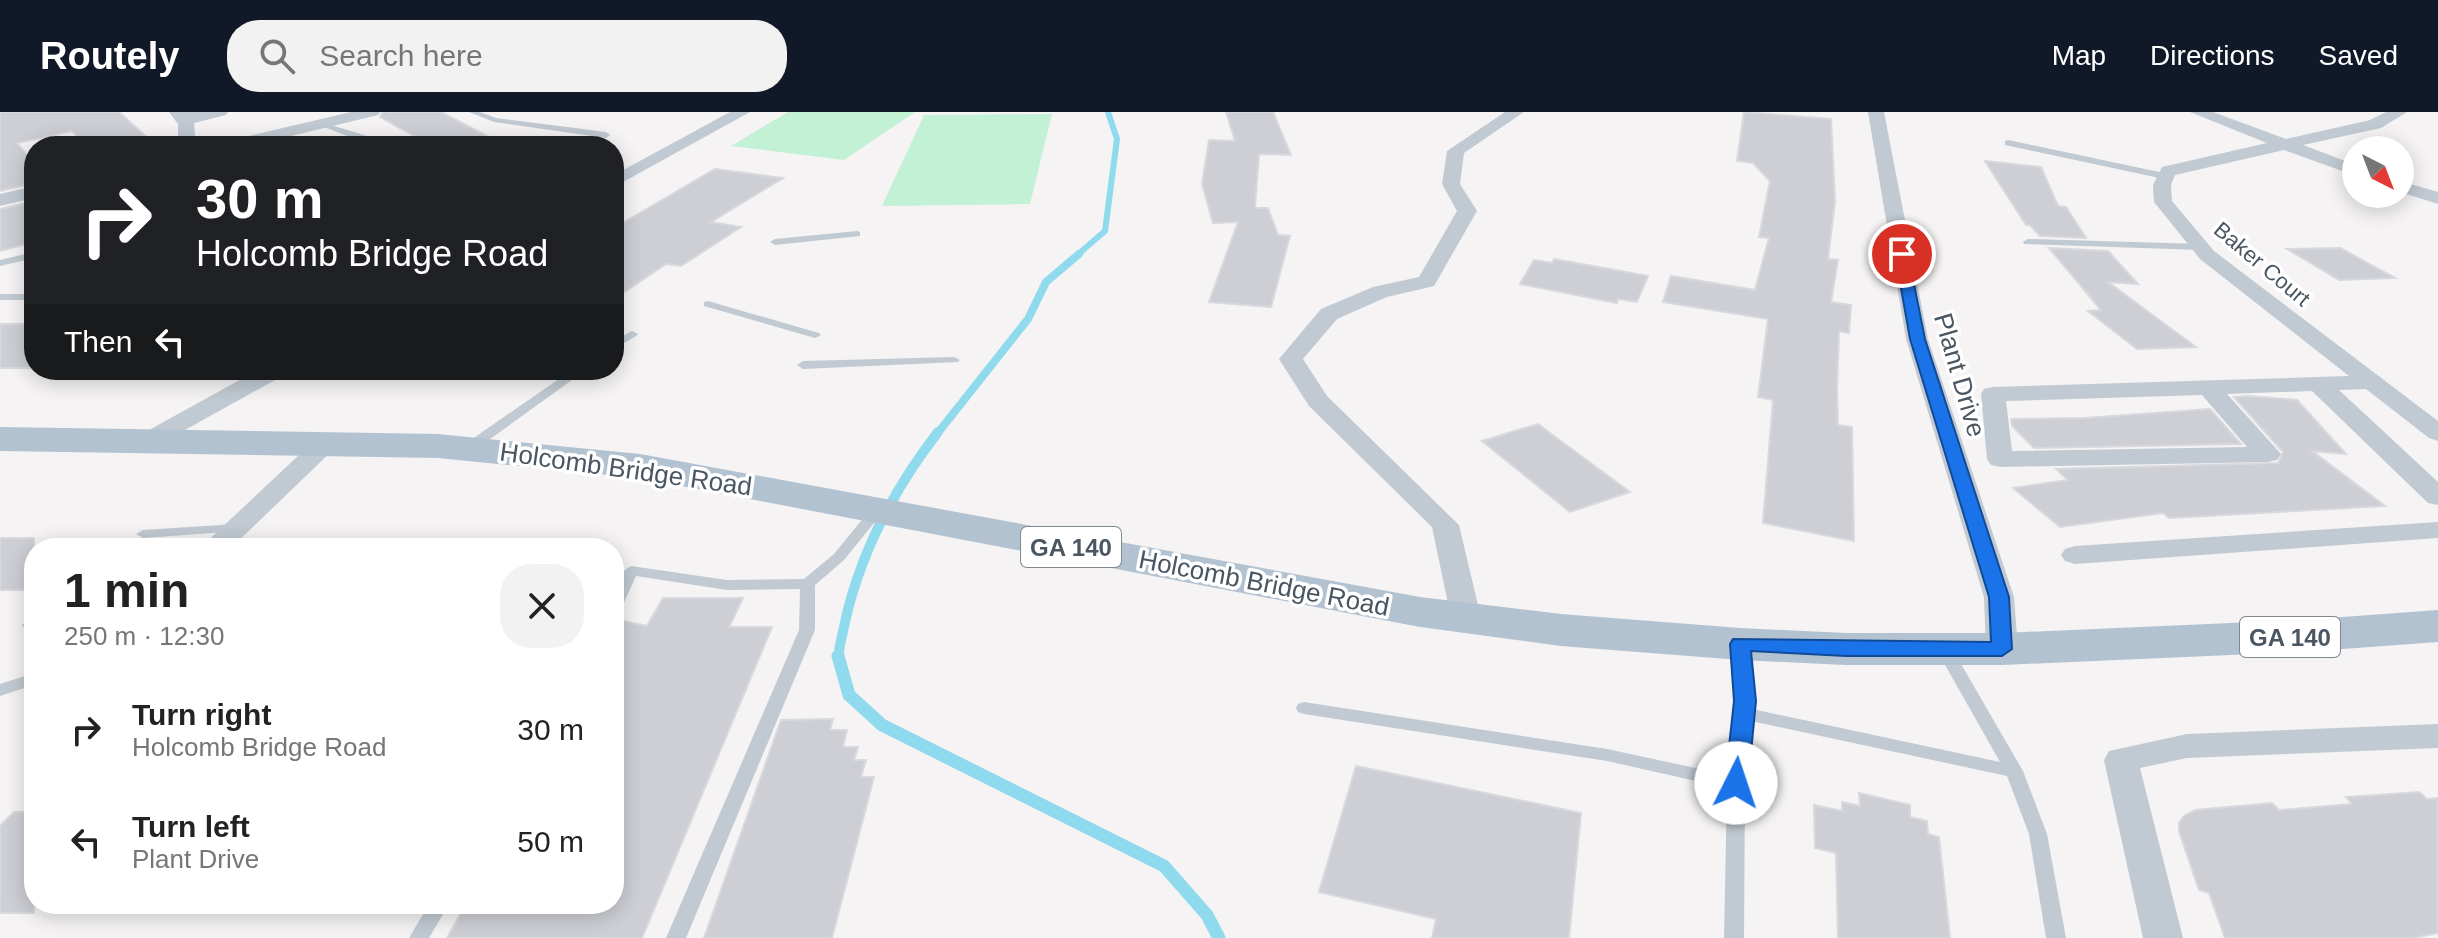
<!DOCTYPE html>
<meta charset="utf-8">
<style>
body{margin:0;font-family:Arial,sans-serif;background:#f2f2f2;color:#222;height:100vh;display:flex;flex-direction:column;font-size:30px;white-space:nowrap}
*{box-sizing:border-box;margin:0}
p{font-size:26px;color:#767676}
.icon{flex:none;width:44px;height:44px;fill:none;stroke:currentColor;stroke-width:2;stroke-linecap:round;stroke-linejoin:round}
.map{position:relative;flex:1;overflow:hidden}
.sheet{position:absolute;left:24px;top:426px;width:600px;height:376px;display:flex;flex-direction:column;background:#fff;border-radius:32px;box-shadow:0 4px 20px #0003}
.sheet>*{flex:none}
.hud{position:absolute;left:24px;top:24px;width:600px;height:244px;border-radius:32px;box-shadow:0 4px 20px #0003;background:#202124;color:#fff;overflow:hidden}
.needle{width:52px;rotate:138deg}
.controls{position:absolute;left:2342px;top:24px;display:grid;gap:16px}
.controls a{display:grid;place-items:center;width:72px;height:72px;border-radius:50%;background:#fff;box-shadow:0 4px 20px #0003;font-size:40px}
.pin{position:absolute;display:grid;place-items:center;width:68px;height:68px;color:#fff;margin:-34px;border:4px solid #fff;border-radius:50%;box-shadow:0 2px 8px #0007}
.me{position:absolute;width:88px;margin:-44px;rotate:4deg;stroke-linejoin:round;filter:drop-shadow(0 0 6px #0008)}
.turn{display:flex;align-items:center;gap:28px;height:168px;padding:0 40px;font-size:36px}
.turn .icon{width:104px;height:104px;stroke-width:2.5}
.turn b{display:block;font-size:56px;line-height:68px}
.then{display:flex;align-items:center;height:76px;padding:0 40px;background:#0003;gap:16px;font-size:30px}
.round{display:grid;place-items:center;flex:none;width:84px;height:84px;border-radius:32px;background:#f2f2f2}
.overview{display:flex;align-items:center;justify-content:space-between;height:136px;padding:0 40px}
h1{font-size:48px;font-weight:700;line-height:60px}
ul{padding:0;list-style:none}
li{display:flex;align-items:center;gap:24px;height:112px;padding:0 40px}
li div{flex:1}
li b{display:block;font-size:30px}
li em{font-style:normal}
header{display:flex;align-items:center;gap:48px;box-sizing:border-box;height:112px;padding:0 40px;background:#111827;color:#fff}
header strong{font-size:38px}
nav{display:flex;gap:44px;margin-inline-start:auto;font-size:28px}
.search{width:560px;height:72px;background:#f2f2f2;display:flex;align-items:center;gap:20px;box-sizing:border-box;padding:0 28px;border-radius:32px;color:#767676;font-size:30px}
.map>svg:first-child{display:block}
.green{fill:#c3f1d5}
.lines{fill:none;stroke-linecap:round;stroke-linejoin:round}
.stream-far3{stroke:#90daee;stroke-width:6}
.stream-far2{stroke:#90daee;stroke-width:8}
.stream-far1{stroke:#90daee;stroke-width:10}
.stream{stroke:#90daee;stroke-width:13}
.building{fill:#cdcfd5;stroke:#d7d9de;stroke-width:2}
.service{fill:#c1cad2;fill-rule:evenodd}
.minor{fill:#c1cad2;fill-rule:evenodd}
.primary{fill:#b3c2d1;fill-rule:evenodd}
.route{fill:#1a73e8;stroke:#114b97;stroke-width:2}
.labels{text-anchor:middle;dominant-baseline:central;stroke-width:7;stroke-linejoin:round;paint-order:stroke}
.far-street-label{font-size:22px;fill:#4a5661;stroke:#fff}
.shield{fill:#fff;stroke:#808990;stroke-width:2}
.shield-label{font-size:24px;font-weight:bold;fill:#4a5661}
.street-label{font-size:26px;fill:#4a5661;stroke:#fff}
</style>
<header>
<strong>Routely</strong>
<div class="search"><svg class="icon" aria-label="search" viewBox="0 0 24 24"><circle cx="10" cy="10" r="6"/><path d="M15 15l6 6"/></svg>Search here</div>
<nav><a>Map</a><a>Directions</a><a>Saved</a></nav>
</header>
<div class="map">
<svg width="2438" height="826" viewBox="0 0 2438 826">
<rect width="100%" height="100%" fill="#f5f3f3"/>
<path class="green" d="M788 0H915L844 48 731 34Z
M1052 2 1030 92 882 94 924 3Z"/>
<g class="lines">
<path class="stream-far3" d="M1076 144 1105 119 1117 27 1108 0"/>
<path class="stream-far2" d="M937 322 1028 207 1046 170 1079 142"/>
<path class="stream-far1" d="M839 546C838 535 843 522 845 510 861 438 894 377 938 320"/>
<path class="stream" d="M838 544 849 583 882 613 1164 754 1207 803 1219 826"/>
</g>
<path class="building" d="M0 0H119L156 34H87L72 19 17 31 34 51V71L0 79Z
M383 0H441L506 34H432L380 5Z
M1226 0H1273L1291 43 1259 42 1255 96H1268L1278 123 1290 124 1271 195 1209 190 1238 110 1213 111 1202 72 1209 28 1235 29Z
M1744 0 1831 7 1835 89 1828 147 1838 148 1831 190 1851 193 1849 221 1839 219 1837 277 1838 313 1852 315 1854 429 1763 411 1773 288 1758 285 1768 207 1663 190 1671 164 1755 178 1769 126 1759 125 1770 69 1753 51 1737 49Z
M1985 49 2041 55 2058 94 2066 95 2086 126 2040 124 2030 113H2026Z
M715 57 783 66 711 110 741 115 681 154 666 152 614 187V116Z
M34 89V130L0 139V97Z
M2049 136 2108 139 2138 172 2108 170 2196 235 2137 237 2088 199 2101 198Z
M2340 136 2395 166 2339 168 2287 137Z
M1554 147 1604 156 1648 164 1637 190 1618 187 1617 191 1520 172 1534 148 1552 151Z
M0 212H34V256H0Z
M2249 284 2297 288 2346 342 2312 339 2385 394 2169 406 2163 401 2060 415 2013 376 2068 368 2056 357 2278 351 2283 340 2234 285Z
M2210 297 2241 332 2034 336 2012 314 2011 307 2085 306Z
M1538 312 1554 324 1630 380 1570 400 1482 329Z
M0 426H34V469L23 478H0Z
M663 486H743L729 515H772L642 826H447L466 792H614V526L623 509 647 514Z
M833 607 830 618H847L843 635H858L854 648H866L861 665H874L832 826H704L781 608Z
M1356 654 1581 701 1569 826H1432L1436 807 1319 780Z
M2419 680 2427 687 2438 686V821L2413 826H2225L2209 781 2199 778 2179 719V711L2184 704 2195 698 2272 691 2279 698 2352 692 2346 685Z
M1859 681 1910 693V705L1927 709 1928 722 1939 725 1950 826H1838L1836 741 1815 736 1814 693 1842 699V690L1860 694Z
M14 700H34V801H0V714Z"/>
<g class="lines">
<path class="service" d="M469 0H480L496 6 606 20 610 23 606 26 494 10Z
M321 10 367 24 378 34C368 34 334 18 321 14Z
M2008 28 2164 61 2168 64 2164 67 2005 33V29Z
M857 119 860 120V124L775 133 770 130 775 127Z
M2028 127 2200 132 2205 135 2200 138 2024 132 2023 130Z
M34 140V146L0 154V148Z
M0 182H34V188H0Z
M708 189 819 221 821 223 815 226 704 194V190Z
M632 219 638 222 636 224 614 237V229Z
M954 245 960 248 958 250 803 257 797 253 803 249Z
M572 258H586L472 340H462L461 337 462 334Z
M878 393 883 394 885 397 883 400 844 448 815 473V518L686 826H666L799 518 800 477 727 478 636 464 622 495 614 500C614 483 615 462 631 454L727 468 804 467 834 442 873 394Z
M236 412 241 413 243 416 241 419 143 426 136 422 143 418Z
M30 508 34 509V520L25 517 22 513Z
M1740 527 1746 528 1748 532 1752 597 2000 650 1936 537 1938 533H1950L2023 659 2047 722 2066 826H2046L2029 722 2007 664 1751 609 1745 671 1744 826H1724L1727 676 1607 649 1304 602 1298 600 1296 596 1298 592 1304 590 1607 637 1728 663 1737 589 1732 532 1734 528Z
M34 561V573L0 584V572Z
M429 792H449L429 826H409Z"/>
<path class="minor" d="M169 0H228L226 3 194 11 196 34H178V12Z
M351 0H380L378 3 250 34H220L223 30Z
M730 0H750L614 75V63Z
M1505 0H1524L1464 41 1460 72 1477 99 1434 174 1387 185 1337 207 1303 247 1327 284 1459 413 1481 506 1477 513 1466 516 1455 513 1451 506 1432 415 1309 294 1279 247 1321 197 1373 175 1419 165 1457 99 1442 72 1447 39Z
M1868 0H1884L1928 227 2014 485 2018 537 2013 544 2002 547 1991 544 1986 537 1984 485 1906 227Z
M2190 0H2213L2286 27 2370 8 2386 0H2407L2381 16 2303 33 2356 53V64L2284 38 2175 63 2171 73 2172 89 2214 139 2438 309V329L2429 326 2366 277 2339 278 2438 370V393L2428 391 2312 279 2227 282 2281 342 2277 348 2268 350 2000 355 1991 353 1987 347 1981 282 1984 277 1993 275 2349 264 2200 147 2154 90 2153 73 2162 55 2267 31ZM2202 283 2247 335 2012 339 2006 289Z
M2400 69 2438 80V92L2400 80Z
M34 74V86L0 94V82Z
M258 258H288L284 263 158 333H140L136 328 140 323Z
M325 324 334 327 338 332 334 337 231 436H200L316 327Z
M2438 410V426L2075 452 2065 449 2061 443 2065 437 2075 434Z
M2438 612V636L2187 646 2140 656 2183 826H2143L2104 648 2109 639 2187 622Z"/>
<path class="primary" d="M0 315 438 322 640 342 1420 485 1561 502 1740 516 1846 521H2002L2302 508 2438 498V530L2302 540 2002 553H1846L1740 548 1561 534 1420 515 640 366 438 346 0 339Z"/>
</g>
<path class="route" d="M1902 138 1908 142 1925 227 2009 485 2012 537 2002 544H1846L1751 539 1756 589 1748 671 1744 677 1736 679 1728 677 1725 671 1734 589 1730 532 1733 527 1991 530 1989 485 1910 227 1895 142Z"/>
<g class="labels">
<g class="far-street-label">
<text transform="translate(2262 152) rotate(40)">Baker Court</text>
</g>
<g class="shield">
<rect x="1021" y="415" width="100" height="40" rx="6"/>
<rect x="2240" y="505" width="100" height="40" rx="6"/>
</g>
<g class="shield-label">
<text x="1071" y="435">GA 140</text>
<text x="2290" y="525">GA 140</text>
</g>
<g class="street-label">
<text transform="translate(1960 263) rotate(74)">Plant Drive</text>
<text transform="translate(626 357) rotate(8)">Holcomb Bridge Road</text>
<text transform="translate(1264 471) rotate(11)">Holcomb Bridge Road</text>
</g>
</g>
</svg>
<div class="controls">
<a><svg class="needle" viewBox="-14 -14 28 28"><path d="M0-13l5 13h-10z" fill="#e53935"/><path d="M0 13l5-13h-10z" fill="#767676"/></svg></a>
</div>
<div class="pin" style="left:1902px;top:142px;background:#d93025"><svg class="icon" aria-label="arrive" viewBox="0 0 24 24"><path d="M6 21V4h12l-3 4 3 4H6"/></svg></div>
<svg class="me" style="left:1736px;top:671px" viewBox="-20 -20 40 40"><circle r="19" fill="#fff"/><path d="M0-13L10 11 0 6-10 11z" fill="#1a73e8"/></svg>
<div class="hud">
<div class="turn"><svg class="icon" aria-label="right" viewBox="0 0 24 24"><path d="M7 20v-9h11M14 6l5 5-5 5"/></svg><div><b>30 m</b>Holcomb Bridge Road</div></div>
<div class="then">Then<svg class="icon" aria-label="left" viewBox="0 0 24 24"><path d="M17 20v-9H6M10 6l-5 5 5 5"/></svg></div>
</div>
<section class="sheet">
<div class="overview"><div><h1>1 min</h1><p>250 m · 12:30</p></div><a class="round"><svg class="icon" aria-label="close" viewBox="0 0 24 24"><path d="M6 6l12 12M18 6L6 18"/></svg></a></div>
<ul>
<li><svg class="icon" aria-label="right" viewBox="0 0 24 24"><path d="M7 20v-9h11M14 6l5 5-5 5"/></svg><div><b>Turn right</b><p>Holcomb Bridge Road</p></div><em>30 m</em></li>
<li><svg class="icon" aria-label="left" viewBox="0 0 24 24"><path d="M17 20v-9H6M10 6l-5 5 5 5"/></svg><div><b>Turn left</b><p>Plant Drive</p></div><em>50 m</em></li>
</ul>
</section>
</div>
